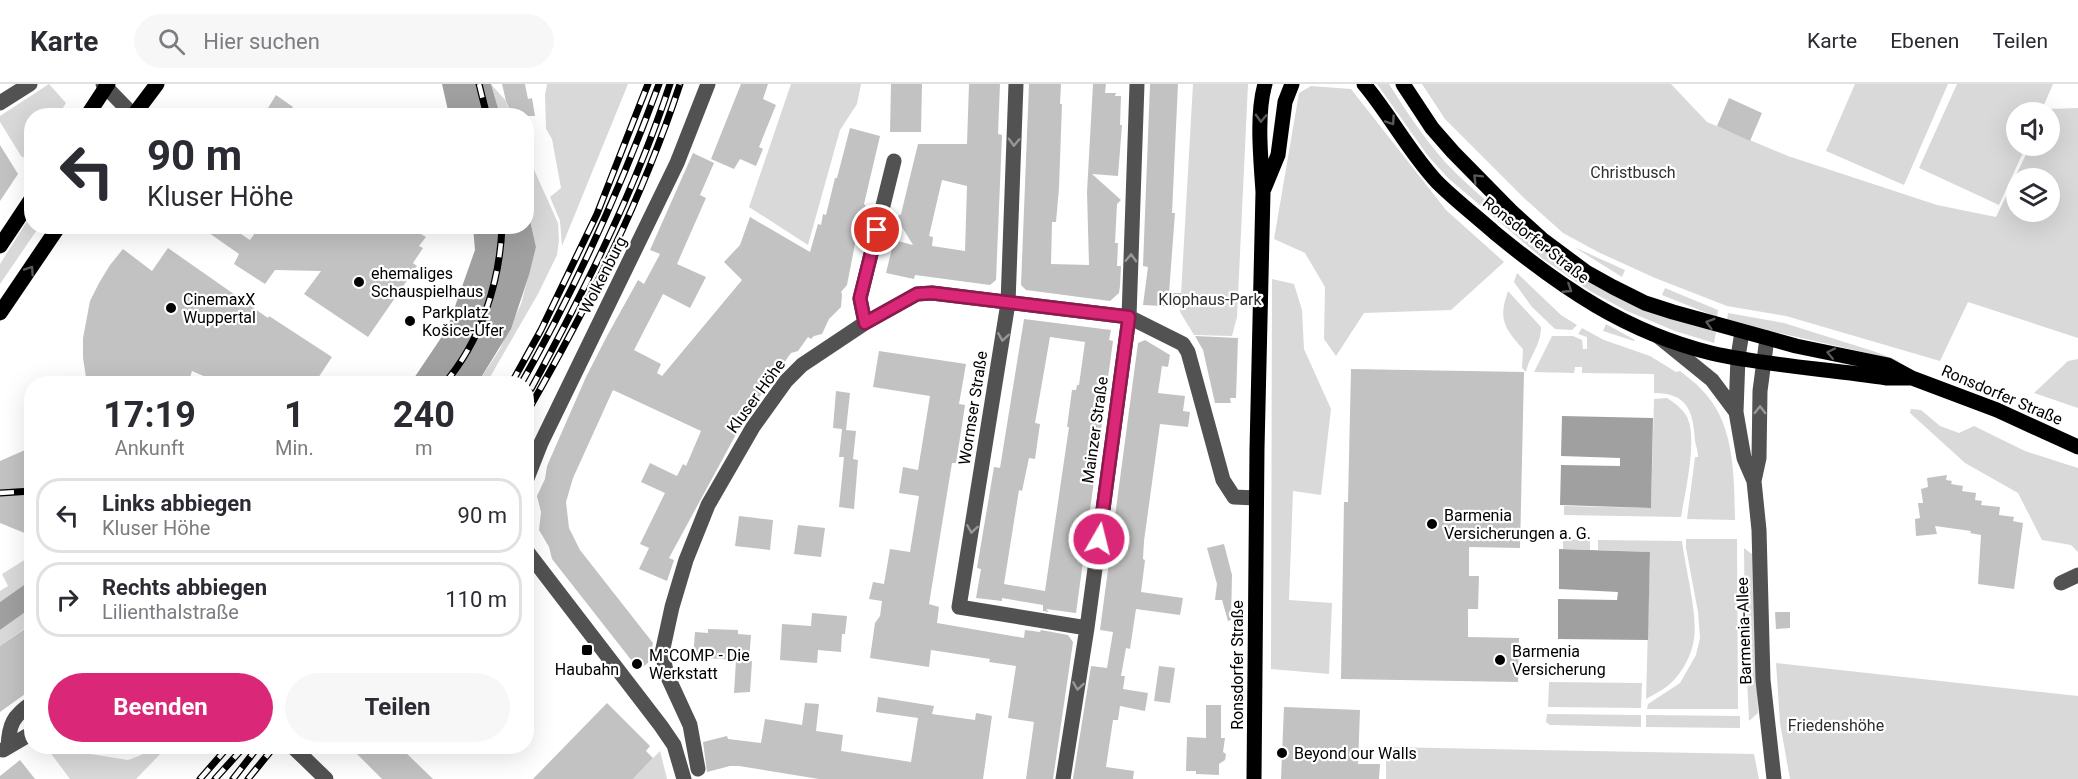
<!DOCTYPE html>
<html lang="de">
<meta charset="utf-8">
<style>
body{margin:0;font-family:Roboto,sans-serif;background:#f7f7f7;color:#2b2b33;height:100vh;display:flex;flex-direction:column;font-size:22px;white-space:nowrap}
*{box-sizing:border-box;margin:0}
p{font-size:20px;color:#7c7c81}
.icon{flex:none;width:33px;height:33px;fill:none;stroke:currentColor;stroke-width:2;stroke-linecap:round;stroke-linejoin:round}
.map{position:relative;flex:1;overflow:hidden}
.drawer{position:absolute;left:24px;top:292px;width:510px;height:378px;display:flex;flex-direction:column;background:#fff;border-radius:24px;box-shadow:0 6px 24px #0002}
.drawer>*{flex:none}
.top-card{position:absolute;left:24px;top:24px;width:510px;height:126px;border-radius:24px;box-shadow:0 6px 24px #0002;background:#fff;color:#2b2b33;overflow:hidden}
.tools{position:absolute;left:2006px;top:18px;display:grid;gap:12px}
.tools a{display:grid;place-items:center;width:54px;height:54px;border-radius:50%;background:#fff;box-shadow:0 6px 24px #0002;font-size:30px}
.pin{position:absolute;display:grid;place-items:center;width:51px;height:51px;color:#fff;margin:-26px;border:3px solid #fff;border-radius:50%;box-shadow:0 2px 6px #0007}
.me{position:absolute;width:66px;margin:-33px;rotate:8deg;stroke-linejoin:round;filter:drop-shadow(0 0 4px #0008)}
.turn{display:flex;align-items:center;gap:21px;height:126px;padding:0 24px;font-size:27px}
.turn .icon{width:78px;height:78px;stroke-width:2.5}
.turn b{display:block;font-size:42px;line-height:51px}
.eta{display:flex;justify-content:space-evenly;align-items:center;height:102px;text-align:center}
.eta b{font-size:36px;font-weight:700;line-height:42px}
.primary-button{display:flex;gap:12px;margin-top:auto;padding:12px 24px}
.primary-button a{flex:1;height:69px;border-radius:36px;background:#db2777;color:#fff;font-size:24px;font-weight:700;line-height:69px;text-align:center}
.primary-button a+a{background:#f7f7f7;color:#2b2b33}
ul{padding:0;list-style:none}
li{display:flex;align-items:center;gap:18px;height:75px;margin:0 12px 9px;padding:0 12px;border:3px solid #e1e1e2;border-radius:24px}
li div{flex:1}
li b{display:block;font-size:22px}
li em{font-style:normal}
header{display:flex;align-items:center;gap:36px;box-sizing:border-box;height:84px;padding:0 30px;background:#fff;border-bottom:2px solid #e1e1e2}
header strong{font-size:28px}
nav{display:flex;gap:33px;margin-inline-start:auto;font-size:21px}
.search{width:420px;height:54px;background:#f7f7f7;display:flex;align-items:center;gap:15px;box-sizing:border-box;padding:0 21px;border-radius:33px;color:#7c7c81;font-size:22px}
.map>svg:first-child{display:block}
.green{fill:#d9d9d9;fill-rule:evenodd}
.water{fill:#a0a0a0}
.building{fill:#c2c2c2;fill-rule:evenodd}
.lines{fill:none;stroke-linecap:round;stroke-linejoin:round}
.minor{stroke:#525252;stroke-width:15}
.major{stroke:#000;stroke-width:15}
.rail-casing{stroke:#000;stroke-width:7}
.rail{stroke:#fff;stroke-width:4.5;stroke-dasharray:14;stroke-linecap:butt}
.oneway{stroke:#595959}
.oneway2{stroke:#979797}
.route-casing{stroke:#8e194d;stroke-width:15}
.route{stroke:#db2777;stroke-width:10}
.poi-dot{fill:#000;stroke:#fff;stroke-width:2}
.labels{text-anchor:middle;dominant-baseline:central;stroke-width:4.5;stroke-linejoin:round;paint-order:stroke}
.park-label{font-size:16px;fill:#303030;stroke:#fff}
.street-label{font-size:16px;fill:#000;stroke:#fff}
.poi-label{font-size:16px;fill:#000;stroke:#fff;text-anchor:start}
</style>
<header>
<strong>Karte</strong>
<div class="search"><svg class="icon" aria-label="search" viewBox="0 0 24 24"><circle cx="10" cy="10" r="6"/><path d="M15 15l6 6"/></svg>Hier suchen</div>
<nav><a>Karte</a><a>Ebenen</a><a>Teilen</a></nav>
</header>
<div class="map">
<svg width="2078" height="695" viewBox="0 0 2078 695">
<rect width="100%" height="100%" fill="#fff"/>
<path class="green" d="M49 0 66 19 58 31 32 32 31 71 28 76 21 72 0 38V32Z
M491 0 506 17 510 31H500Z
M547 0H628L562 162 560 137 550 113 561 104 552 55 546 45 545 11Z
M791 0H861L857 20 840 46 808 161 749 123Z
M1193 0H1248L1237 233 1232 252 1194 251 1180 228Z
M1377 0H1389C1406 27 1424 54 1445 78 1463 97 1483 114 1502 131 1540 164 1579 195 1625 217 1654 231 1685 238 1716 248L1714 259 1675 247 1627 227 1590 207 1543 175 1448 94 1428 72Z
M1422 0H1671L1707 38 1788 72 1937 121 1996 133 2030 62H2049V28H2046L2048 25 2078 24V254L1968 218 1940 277 1786 232 1727 222 1655 194 1598 168 1563 149 1524 114 1445 35ZM2016 94H2049V128H2016Z
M1855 0H1948L1904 101 1826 67Z
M1957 0H2053L2041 28H2016V62H2026L1999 121 1919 84Z
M1311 2 1351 5 1446 126 1504 178 1451 226 1364 229 1336 272 1324 255 1325 203 1305 169 1274 155 1299 9Z
M527 70 558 139 559 156 557 171 538 210 486 300H477L500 265 521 220 536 163 527 123Z
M31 131 32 142 39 143 0 200V180Z
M1574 163 1625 186 1622 193Z
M1517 189 1561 231 1577 241 1572 246 1555 245 1532 223 1514 198Z
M1272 195 1294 200 1302 226 1304 265 1331 325 1321 411 1293 407 1289 516 1332 519 1329 590 1271 585Z
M1665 204 1718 226 1717 233 1662 211Z
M1508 207 1541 243C1541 261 1530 271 1526 288L1522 284 1523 265C1504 244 1498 235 1508 207Z
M1728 229 1784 239 1873 267 1902 278C1844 262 1785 252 1727 236Z
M1606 240 1635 256 1634 257 1603 247Z
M1582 244 1604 256 1650 272 1676 288 1680 287C1687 293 1695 298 1701 305 1735 338 1734 391 1735 436L1687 435 1695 373H1698C1698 366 1696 363 1695 356 1693 326 1687 309 1654 309V290L1582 289V283H1575L1574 289 1534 288 1552 252H1573L1582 256 1583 265H1587V253L1578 250Z
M2078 275V324L2034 309 2068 277Z
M1667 314C1676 320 1686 327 1689 338 1696 361 1685 409 1681 433L1564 431V422L1651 424 1654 315Z
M1911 325 1921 326 1940 342 1959 349 1974 342 2025 367 2078 384V468L2071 461 2042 456 2018 409 1965 379 1910 329Z
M1563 455 1590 456V466L1563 465Z
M1686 455H1737L1738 625H1647L1648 620 1680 599 1696 571 1700 554 1698 528 1686 464Z
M1598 456 1682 457C1685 483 1698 531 1694 555 1692 571 1682 589 1670 600 1663 606 1654 610 1646 615L1650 468 1598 466Z
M1744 464 1753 471 1758 629 1749 637 1745 552Z
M26 475 31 478V496L0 518V507L8 502 2 490Z
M31 524V540L0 562V546Z
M1776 579 2078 612V695H1790L1780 639Z
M1549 598 1642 599 1641 624 1548 623Z
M1547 630 1641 631V643L1550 641 1546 638Z
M1646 631 1740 632V644L1646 643Z
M46 663 128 676C142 672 152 663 167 663L136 695H70Z
M1386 663 1754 670 1759 695H1386Z
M660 667 667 695H633Z"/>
<path class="water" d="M442 0H491L500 31H449Z
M527 123 536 163 529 191 511 245 477 300H410L447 245 475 166 473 143 526 142Z
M1562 332 1653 334 1651 424 1560 421 1561 381 1620 382V374L1561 372Z
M1559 465 1650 468 1648 556 1558 555V515L1617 516 1618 508 1559 505Z
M31 496V524L0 546V518Z"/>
<path class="building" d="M502 0H525L528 15 532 14 535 32H512L506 17Z
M741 0H768L763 15 776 21 759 63 763 65 756 82 740 75 734 85 711 75Z
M891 0H922L921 48H890Z
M969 0H1000L998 50 1002 51 996 196 990 201 915 191 914 195 886 189 894 156 913 161 896 133 901 130 918 60H967ZM942 96 967 102 965 167 932 162 933 153 929 152Z
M1029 0H1061L1060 20H1062L1059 104 1056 138H1052L1051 180 1089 181 1087 108 1093 0H1106L1105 9H1116L1115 12H1121L1120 41H1122L1118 92 1092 90 1121 116 1117 120 1115 159H1118L1117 182H1121L1120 202 1119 209 1110 217 1026 206 1021 201Z
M1150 0H1178L1172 129H1175L1169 209H1181V223L1143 221 1148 183 1143 182Z
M276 11 293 23 287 32H263Z
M1729 14 1762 29 1750 57 1717 42Z
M850 44 880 52 864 120 870 127 861 129 847 201 841 208 842 210 841 223 829 235 822 250 814 252 811 255 808 253 798 267 791 269 747 330 669 474 674 476 667 497 639 485 649 464 640 460 665 409 641 398 650 379 677 392 683 380 686 382 701 347 613 306 573 394 566 418 569 444 580 466 653 559 649 578 639 586 552 475 549 463 539 446 541 428 537 412 545 395 547 382 586 293 607 252 638 196 644 200 660 170 650 166 693 69 714 79 700 111 706 114 677 180 706 193 690 224 663 210 634 266 661 280 657 289 662 292 742 196 724 178 740 161 750 133 810 168 818 140 821 141 823 130 826 131 835 94H837Z
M0 61 18 90 0 117Z
M199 142H229L250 156 260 142H408L426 153 419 162 423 164 413 179 417 182 368 253 304 210 321 187 275 186 265 200 234 180 239 170Z
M168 164 268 234 269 232 332 273 314 300H222L192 287 188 300H87L83 274V254L90 217 99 199 110 181 123 165 152 187Z
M1024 235 1111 246 1109 256 1113 257 1076 529 1046 525 1049 528 1043 527V521L1002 514V517L976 514 981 485 977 484 994 383 1000 384ZM1050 253 1085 258 1079 301H1077L1076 306H1072L1067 343H1069L1045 507 1004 500 1019 406 1022 407 1029 374 1035 375 1040 340 1035 339Z
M1195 252 1238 254 1236 314H1230L1231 319H1215L1203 266Z
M1145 256 1170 271 1168 283 1162 282 1158 309 1185 312 1183 327 1190 328 1188 343 1160 340 1144 457 1143 475 1145 476 1141 508 1183 514 1180 531 1136 525 1130 565 1126 564 1121 592H1125L1123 605 1148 609 1145 627 1120 622 1118 636H1113L1106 683 1134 687 1133 695H1073L1091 582 1107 584 1113 548 1100 546 1138 259Z
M879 267 966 280 959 320 965 321 960 354 956 379H952L929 520 939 523 937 539 1024 554 1025 546 1040 548 1041 546 1068 551 1073 558 1053 695H1026L1034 638 1008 634 1016 582 989 578 990 575 931 566 929 583 870 574 875 539 880 532 882 517 869 515 873 498 884 500 890 465 910 468 919 412 899 409 903 383 918 386 930 312 873 303Z
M1351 285 1524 288 1520 464 1469 463V492H1479L1478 525H1468V553L1519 554 1518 598 1341 595 1344 418H1348Z
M836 307 850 309 846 346 856 347 853 375 848 374 858 376 854 425 839 423 844 373H839L842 345 833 344Z
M32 363V452L0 439V377Z
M1947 391 1946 396 1952 397 1951 400 1963 402 1962 407 1976 409 1975 416 1982 417 1981 421 2000 423 1999 431 2014 433 2013 437 2023 439 2014 505 1978 500 1981 451 1970 449 1971 447 1935 442 1937 450 1916 452 1915 435 1920 434 1918 419H1923L1921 405 1928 403 1927 394Z
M739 432 773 436 770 466 735 462Z
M798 441 825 444 821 473 794 470Z
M1224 460 1232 491 1231 536 1228 537 1222 516H1215L1217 500 1207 464Z
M1775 528H1790V544L1776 545Z
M812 529 847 532 845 550H842L841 568 818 566 817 579 780 576 782 540 811 542Z
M32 540V605L0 628V562Z
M708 545 738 546V550L751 551 749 577H752L750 608 734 609 736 576 693 573 695 548 708 549Z
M1159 582 1175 584 1170 619 1154 617Z
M878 613 934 622 932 630 975 636 976 629 992 632 983 695H819L739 682H730L707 688 703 658 727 652 728 655 761 659 765 635 802 641 805 619 819 620 816 647 843 651 841 667 911 678 918 634 876 628Z
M607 619 650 662 646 667 653 674 633 695H533Z
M1206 621H1221V654H1225L1223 668 1226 670 1225 676 1219 680V691L1196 690V687H1186L1187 653 1206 654Z
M1284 623 1360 626 1358 680H1380L1379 695H1281Z
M350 663H400L433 695H382Z
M20 676 35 695H0V692Z"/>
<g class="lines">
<path class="minor" d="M103 0 133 31
M1016 0 1008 219 959 523 1087 544
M0 19 30 0
M865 239 860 215 894 77
M1742 248 1738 273 1736 328 1744 374 1754 397 1759 446 1763 596 1774 695
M1659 253 1712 296 1736 328
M526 397 541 359 677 79 708 0
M1754 397 1759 374 1760 307 1767 254
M526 466 661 642 674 661 684 695
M2061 499 2078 491
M8 663C9 640 13 632 32 619
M293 663 326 695
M3 666 32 649
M698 685 690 641 667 591 662 569 672 523 686 476 708 421 753 343 786 297 802 281 865 239 917 210 932 209 1129 233 1183 260 1188 268 1223 396 1234 413 1256 414
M1063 695 1087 544 1129 233 1137 0"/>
<path class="major" d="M1364 0C1390 31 1409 68 1437 98 1455 116 1476 132 1495 149 1562 204 1626 248 1711 269 1768 282 1829 285 1887 294H1911
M1403 0 1432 44 1453 68 1511 127 1543 156 1586 188 1613 203 1645 219 1673 228 1796 262 1888 281 1912 294 1997 326 2078 363
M87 32 108 0
M133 32 157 0
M1264 105 1278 71 1285 18 1292 0
M0 162 32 114
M0 229 59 142
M1254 695 1257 365 1263 108C1261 76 1256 31 1265 0"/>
<defs>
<path id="rail" d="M479 0 487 32
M444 300C481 257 500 198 502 142
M511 300 541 246 597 130 648 0
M521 300C576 204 621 103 659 0
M531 305C584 207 635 107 670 0
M526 330C587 224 642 116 680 0
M0 409 32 407
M200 695 228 663
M215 695 244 663
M233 695 258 663
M248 695 274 663"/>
</defs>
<use href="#rail" class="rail-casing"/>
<use href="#rail" class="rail"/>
</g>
<defs><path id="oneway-chevron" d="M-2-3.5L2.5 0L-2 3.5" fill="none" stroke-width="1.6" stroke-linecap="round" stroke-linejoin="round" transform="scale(1.5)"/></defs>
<g class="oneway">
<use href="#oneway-chevron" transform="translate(1261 34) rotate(92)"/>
<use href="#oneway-chevron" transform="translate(1391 37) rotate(56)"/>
<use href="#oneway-chevron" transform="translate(1477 94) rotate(-135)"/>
<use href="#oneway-chevron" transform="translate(30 186) rotate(-56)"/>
<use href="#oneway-chevron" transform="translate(1568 205) rotate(33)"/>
<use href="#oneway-chevron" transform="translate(1710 239) rotate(-164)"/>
<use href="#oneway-chevron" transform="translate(1831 269) rotate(-168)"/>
</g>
<g class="oneway2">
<use href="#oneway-chevron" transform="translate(1014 58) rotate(92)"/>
<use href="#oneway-chevron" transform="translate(1131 174) rotate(-88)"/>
<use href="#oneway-chevron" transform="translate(1003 253) rotate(99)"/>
<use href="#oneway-chevron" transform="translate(1760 326) rotate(-89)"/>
<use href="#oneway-chevron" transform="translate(972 445) rotate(99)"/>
<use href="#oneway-chevron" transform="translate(1078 602) rotate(99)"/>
</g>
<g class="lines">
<defs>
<path id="route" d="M877 146 860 214 865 239 917 210 932 209 1129 233 1099 455"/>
</defs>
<use href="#route" class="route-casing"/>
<use href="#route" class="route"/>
</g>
<g class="poi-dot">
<circle cx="359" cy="198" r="6"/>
<circle cx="171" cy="224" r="6"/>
<circle cx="410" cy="237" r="6"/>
<circle cx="1432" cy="440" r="6"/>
<rect x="581" y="560" width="12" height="12" rx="3"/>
<circle cx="1500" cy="576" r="6"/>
<circle cx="637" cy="580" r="6"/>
<circle cx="1282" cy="669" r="6"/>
</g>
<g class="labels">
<g class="park-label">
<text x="1633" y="88">Christbusch</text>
<text x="1210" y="215">Klophaus-Park</text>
<text x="1836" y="641">Friedenshöhe</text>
</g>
<g class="street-label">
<text transform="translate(1536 156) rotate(38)">Ronsdorfer Straße</text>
<text transform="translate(603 191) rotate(-63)">Wolkenburg</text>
<text transform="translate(2002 311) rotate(23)">Ronsdorfer Straße</text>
<text transform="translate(756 312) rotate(-54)">Kluser Höhe</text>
<text transform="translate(973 324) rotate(-81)">Wormser Straße</text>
<text transform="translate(1095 346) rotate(-82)">Mainzer Straße</text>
<text transform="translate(1744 547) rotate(-92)">Barmenia-Allee</text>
<text transform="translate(1237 581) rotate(-90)">Ronsdorfer Straße</text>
</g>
<g class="poi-label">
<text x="371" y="189">ehemaliges<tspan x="371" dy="18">Schauspielhaus</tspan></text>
<text x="183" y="215">CinemaxX<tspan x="183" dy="18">Wuppertal</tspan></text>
<text x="422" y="228">Parkplatz<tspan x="422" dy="18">Košice-Ufer</tspan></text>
<text x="1444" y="431">Barmenia<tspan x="1444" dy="18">Versicherungen a. G.</tspan></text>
<text x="1512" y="567">Barmenia<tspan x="1512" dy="18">Versicherung</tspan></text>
<text x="649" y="571">M°COMP - Die<tspan x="649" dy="18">Werkstatt</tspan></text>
<text x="587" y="585" text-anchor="middle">Haubahn</text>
<text x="1294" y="669">Beyond our Walls</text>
</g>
</g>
</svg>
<div class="tools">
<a><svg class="icon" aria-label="sound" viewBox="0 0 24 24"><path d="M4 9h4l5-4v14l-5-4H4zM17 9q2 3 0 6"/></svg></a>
<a><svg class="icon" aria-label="layers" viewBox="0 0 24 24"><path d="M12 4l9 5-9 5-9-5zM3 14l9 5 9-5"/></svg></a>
</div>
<div class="pin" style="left:877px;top:146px;background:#d93025"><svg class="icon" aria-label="arrive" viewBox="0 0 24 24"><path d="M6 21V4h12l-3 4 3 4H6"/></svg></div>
<svg class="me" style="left:1099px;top:455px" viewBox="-20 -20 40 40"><circle r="17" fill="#db2777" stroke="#fff" stroke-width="3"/><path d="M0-11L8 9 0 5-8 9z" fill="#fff"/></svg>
<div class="top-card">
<div class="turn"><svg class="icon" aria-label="left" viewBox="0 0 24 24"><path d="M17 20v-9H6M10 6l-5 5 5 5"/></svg><div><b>90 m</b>Kluser Höhe</div></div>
</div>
<section class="drawer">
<div class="eta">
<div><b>17:19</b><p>Ankunft</p></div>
<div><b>1</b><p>Min.</p></div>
<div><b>240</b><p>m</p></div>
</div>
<ul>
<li><svg class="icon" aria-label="left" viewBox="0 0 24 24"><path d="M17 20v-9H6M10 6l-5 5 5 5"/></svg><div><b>Links abbiegen</b><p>Kluser Höhe</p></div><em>90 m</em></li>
<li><svg class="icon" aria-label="right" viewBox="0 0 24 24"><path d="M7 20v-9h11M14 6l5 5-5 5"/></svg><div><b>Rechts abbiegen</b><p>Lilienthalstraße</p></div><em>110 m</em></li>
</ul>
<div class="primary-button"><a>Beenden</a><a>Teilen</a></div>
</section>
</div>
